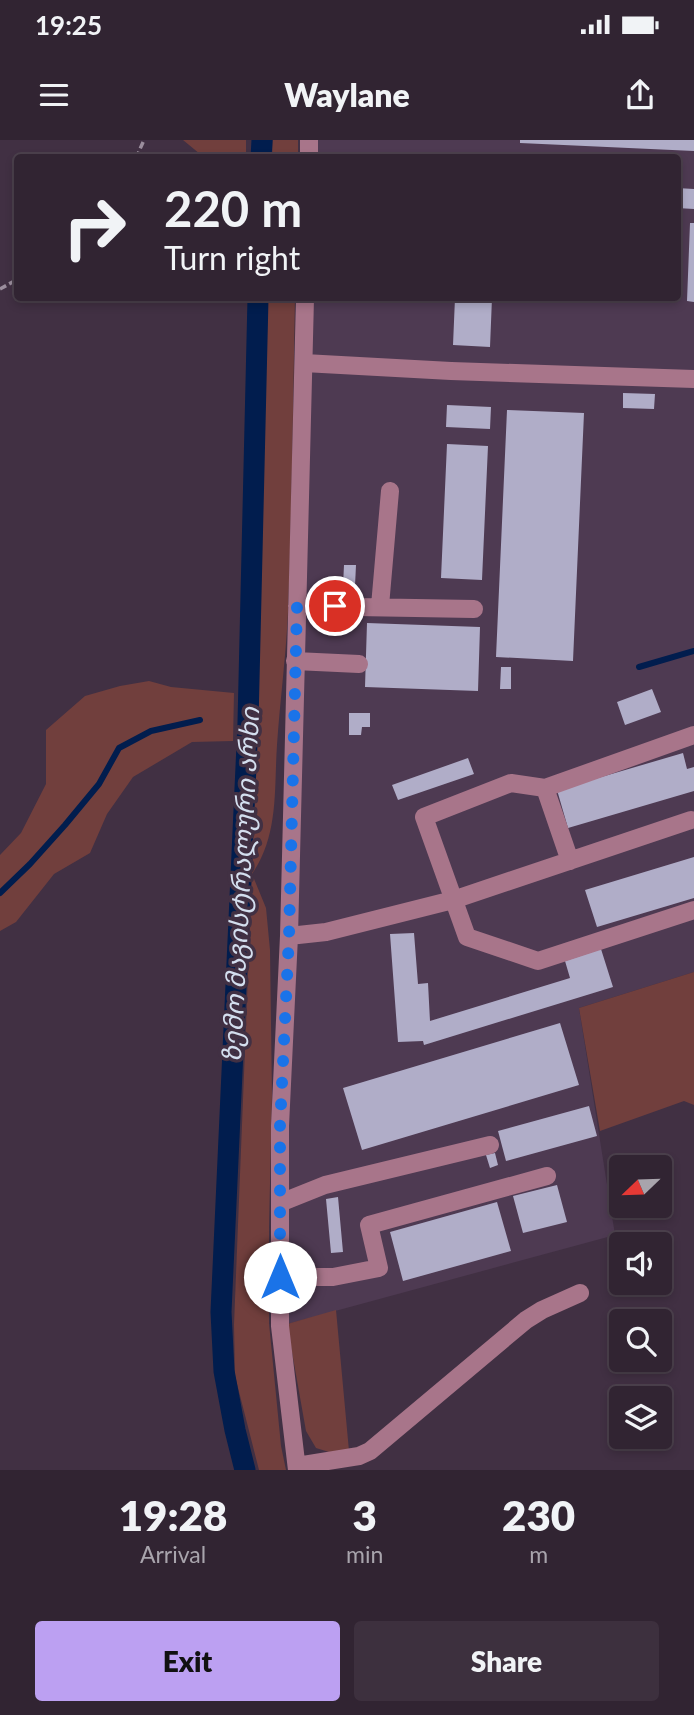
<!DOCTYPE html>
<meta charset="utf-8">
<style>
body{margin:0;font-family:Lato,"Noto Sans Georgian",sans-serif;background:#3d303e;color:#f1f3f6;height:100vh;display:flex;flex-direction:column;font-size:26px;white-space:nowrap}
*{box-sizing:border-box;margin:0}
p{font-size:23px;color:#a8a4ac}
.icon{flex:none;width:38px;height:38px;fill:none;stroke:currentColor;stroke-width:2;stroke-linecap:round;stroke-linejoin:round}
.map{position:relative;height:1330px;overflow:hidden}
.side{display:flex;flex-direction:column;background:#312432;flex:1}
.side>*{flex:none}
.guide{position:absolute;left:14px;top:14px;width:667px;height:147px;border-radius:7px;box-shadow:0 4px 10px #0003,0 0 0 2px #4c414d;background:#312432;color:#f1f3f6;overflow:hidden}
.needle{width:46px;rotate:247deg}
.tools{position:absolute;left:609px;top:1015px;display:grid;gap:14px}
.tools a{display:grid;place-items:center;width:63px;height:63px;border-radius:7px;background:#312432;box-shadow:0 4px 10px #0003,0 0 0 2px #4c414d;font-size:35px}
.pin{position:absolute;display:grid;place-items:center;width:60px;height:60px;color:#fff;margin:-30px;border:4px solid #fff;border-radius:50%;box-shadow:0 2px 7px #0007}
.me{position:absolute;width:77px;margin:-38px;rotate:0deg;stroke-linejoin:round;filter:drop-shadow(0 0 5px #0008)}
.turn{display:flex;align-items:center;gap:24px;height:147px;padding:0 35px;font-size:32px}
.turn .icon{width:91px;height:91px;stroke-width:2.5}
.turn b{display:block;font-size:49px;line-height:60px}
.eta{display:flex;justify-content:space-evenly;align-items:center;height:119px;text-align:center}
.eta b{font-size:42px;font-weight:800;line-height:49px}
.button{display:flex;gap:14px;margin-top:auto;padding:14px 35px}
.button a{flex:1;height:80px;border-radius:7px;background:#bca0f2;color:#111;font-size:28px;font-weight:800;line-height:80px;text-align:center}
.button a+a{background:#3d303e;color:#f1f3f6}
.status{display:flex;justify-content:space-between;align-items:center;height:49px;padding:0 35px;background:#312432;direction:ltr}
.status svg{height:19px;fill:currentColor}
header{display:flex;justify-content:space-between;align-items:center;height:91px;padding:0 35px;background:#312432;font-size:32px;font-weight:800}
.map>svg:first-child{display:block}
.built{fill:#4e3a52}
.green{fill:#713f3d}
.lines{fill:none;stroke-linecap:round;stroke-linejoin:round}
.stream{stroke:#011d4e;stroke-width:6}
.canal{stroke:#011d4e;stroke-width:21}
.building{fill:#b0adc8}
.path{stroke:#9b8e9d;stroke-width:3.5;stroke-dasharray:7 3.5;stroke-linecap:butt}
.minor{stroke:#a8758a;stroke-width:18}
.route{stroke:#1a73e8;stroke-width:12;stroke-dasharray:0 21.6}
.labels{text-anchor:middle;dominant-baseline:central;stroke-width:7;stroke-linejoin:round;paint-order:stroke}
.water-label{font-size:26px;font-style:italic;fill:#d3deee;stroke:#413043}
</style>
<div class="status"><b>19:25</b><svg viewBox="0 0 49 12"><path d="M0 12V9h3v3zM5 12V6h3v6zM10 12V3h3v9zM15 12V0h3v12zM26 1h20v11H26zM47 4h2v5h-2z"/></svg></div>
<header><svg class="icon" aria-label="menu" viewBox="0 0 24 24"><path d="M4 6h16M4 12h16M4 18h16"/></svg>Waylane<svg class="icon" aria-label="share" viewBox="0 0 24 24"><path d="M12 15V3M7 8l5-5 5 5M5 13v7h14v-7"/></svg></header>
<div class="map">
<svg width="694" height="1330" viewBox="0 0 694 1330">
<rect width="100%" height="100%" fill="#413043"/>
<path class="built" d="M309 0H694V832L579 868 615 1095 280 1186 305 158H677V18H309Z"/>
<path class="green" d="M183 0H246V17L200 14Z
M273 0H298V17H272Z
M268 158H295C293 262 292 367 288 472 286 516 280 561 277 605 274 649 279 695 252 734L266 768 270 810 272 955 269 1088V1183L281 1306 286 1330H259L235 1236 234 1185 252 734Z
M149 541 171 547 234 553 233 601 192 602 133 637 107 674 90 713 54 734 16 782 0 791V715L21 693 46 644V590L85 556 120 546Z
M694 832V965L684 961 600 991 579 868Z
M336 1170 349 1311 329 1312 316 1308 306 1291 287 1184Z"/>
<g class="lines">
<path class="stream" d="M639 527 694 511
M0 753 30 724 65 685 99 644 119 608 151 591 200 580"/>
<path class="canal" d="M261 18 262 0
M245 1330 235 1290 224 1231 221 1172 248 583 258 158"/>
</g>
<path class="building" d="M520 0H694V11L520 3Z
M677 48 694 49V69L677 68Z
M690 83H694V162L687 161Z
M455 158H492L490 207 453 205Z
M616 158H660V162L616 160Z
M623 253 655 254 654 269 623 268Z
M447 265 491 267 490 289 446 287Z
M507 270 584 273 573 521 496 517Z
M447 304 488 306 482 440 441 438Z
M344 425H356L355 446H343Z
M367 483 480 487 478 551 365 547Z
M501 527H511V549H500Z
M652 549 661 572 625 585 617 562Z
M349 573H370V587H362L361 595H349Z
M683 613 687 629 694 627V651L568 688 557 650Z
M468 618 474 634 398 660 392 645Z
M694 717V758L597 787 585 750Z
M414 793 418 844 428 843 430 881 570 838 565 821 601 809 613 847 424 905 423 901 398 902 390 794Z
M560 883 579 945 362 1010 343 948Z
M589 966 597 996 506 1021 498 991Z
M495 1013 498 1025 490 1028 486 1015Z
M557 1045 567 1082 523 1093 513 1056Z
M338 1057 343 1112 331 1113 326 1059Z
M497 1062 511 1111 403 1141 390 1092Z"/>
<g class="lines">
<path class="path" d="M136 18 144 0
M0 149 18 139"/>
<path class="minor" d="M309 18V0
M304 223 451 231 694 239
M297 466 474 469
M380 466 390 351
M295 521 359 524
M694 595 545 648 511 643 424 677 467 797 538 821 694 770
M545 648 570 721
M289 796 326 792 453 760 691 680
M280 1063 325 1045 490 1005
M280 1137H333L379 1128 369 1085 547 1036
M297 1326 359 1316 370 1311 526 1180 542 1170 580 1153
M297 1330 280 1186V986L289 796 305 158"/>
</g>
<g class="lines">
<path class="route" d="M280 1137V986L289 796 297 466H335"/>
</g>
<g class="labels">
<g class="water-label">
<text transform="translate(240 745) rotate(-87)">ზემო მაგისტრალური არხი</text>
</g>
</g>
</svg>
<div class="tools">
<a><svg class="needle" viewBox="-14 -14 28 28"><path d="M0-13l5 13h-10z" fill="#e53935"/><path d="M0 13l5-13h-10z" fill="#a8a4ac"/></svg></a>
<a><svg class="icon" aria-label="sound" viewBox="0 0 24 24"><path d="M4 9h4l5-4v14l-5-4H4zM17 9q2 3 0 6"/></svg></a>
<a><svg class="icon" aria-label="search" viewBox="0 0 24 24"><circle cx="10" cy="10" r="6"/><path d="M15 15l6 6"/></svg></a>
<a><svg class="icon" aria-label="layers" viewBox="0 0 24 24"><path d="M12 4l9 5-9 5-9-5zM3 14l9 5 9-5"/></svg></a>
</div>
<div class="pin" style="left:335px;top:466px;background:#d93025"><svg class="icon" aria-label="arrive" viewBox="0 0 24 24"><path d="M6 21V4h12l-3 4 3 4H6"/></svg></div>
<svg class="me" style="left:280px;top:1137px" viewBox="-20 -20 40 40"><circle r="19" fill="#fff"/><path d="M0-13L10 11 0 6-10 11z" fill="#1a73e8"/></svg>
<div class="guide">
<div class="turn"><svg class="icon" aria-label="right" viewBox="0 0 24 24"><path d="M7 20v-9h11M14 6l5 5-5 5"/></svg><div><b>220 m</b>Turn right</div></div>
</div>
</div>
<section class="side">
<div class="eta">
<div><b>19:28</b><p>Arrival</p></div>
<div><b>3</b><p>min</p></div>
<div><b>230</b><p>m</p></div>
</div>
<div class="button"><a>Exit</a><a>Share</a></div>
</section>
